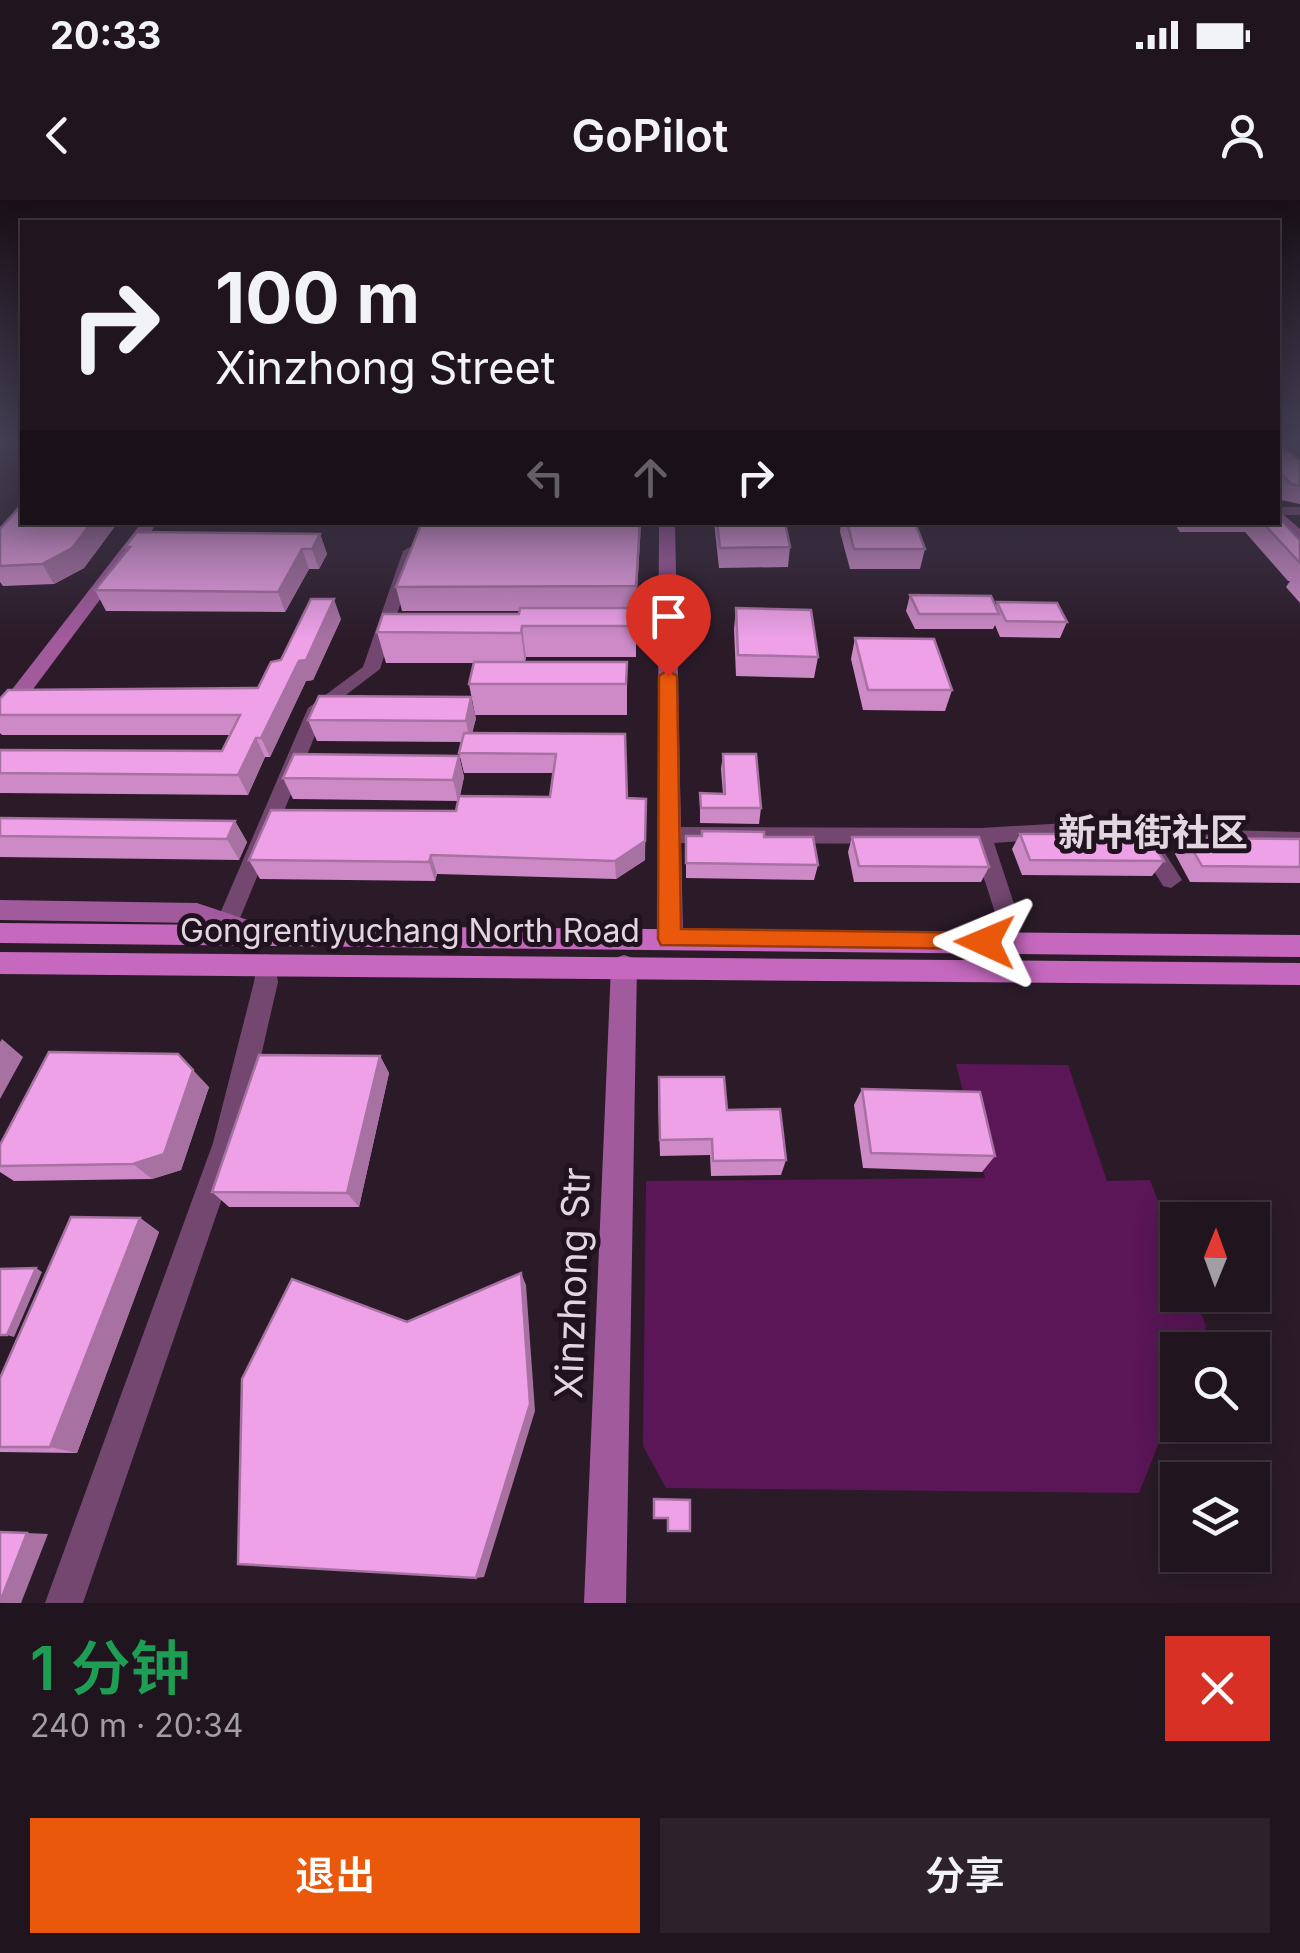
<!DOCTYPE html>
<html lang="zh">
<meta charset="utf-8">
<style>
body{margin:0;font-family:Inter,"Noto Sans SC",sans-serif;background:#2d212c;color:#f1f3f6;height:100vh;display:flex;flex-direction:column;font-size:38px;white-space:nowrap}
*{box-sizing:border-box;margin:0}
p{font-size:32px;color:#a29ea4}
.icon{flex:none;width:55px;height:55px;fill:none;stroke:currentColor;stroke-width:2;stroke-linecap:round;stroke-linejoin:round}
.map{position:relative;height:1403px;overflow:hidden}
.sheet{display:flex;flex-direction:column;background:#20141f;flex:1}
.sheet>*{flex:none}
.top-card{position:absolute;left:20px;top:20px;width:1260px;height:305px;border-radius:0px;box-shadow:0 5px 25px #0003,0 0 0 2px #3d333d;background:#20141f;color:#f1f3f6;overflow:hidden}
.needle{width:65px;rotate:1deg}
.tools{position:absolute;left:1160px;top:1002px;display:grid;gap:20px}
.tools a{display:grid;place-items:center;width:110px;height:110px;border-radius:0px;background:#20141f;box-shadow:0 5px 25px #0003,0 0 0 2px #3d333d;font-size:50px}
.pin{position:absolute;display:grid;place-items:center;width:85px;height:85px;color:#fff;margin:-102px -42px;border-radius:50% 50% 50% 0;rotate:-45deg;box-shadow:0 0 10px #0007}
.pin .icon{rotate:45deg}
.me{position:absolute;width:110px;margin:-55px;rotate:271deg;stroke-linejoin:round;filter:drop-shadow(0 0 8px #0008)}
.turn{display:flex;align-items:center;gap:35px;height:210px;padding:0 30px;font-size:45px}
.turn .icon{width:130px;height:130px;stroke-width:2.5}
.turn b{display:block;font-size:70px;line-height:85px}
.lanes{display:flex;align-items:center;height:95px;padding:0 30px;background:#0003;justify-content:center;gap:50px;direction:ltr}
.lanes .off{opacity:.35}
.round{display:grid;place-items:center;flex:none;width:105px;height:105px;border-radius:0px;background:#2d212c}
.overview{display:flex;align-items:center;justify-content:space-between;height:170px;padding:0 30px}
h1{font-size:60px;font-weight:600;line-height:75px;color:#1e9e55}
.button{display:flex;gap:20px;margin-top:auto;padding:20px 30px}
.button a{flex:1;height:115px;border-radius:0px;background:#ea580c;color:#fff;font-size:40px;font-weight:600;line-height:115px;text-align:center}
.button a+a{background:#2d212c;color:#f1f3f6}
.status{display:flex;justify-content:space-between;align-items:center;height:70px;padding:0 50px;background:#20141f;direction:ltr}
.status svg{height:28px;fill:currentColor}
header{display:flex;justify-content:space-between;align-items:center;height:130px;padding:0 30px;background:#20141f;font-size:45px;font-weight:600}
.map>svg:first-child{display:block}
.green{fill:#5a1657}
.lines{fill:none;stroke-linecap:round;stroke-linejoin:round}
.street{fill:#734770;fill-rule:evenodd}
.secondary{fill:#a15a9c;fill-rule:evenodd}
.primary{fill:#c568be;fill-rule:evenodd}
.wall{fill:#cd8ac7}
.shaded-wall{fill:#a771a2}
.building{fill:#eea1e7;stroke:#a771a2;stroke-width:2.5}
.route{fill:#ea580c;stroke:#983908;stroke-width:2.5}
.labels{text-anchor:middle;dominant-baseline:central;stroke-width:10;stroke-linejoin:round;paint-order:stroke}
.street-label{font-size:32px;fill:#e2d7e1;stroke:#211220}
.quarter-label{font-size:38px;font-weight:bold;fill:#e2d7e1;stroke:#211220}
.near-street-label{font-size:38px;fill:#e2d7e1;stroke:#211220}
</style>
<div class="status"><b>20:33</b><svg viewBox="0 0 49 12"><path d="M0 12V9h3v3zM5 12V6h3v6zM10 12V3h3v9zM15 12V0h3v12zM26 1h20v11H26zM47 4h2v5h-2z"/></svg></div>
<header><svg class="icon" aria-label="back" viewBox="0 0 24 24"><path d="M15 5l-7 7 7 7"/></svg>GoPilot<svg class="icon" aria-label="person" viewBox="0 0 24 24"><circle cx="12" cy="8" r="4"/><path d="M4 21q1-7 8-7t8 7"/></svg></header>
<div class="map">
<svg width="1300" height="1403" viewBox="0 0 1300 1403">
<rect width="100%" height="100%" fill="#2b1b29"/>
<path class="green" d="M956 864 1068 865 1107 981 1150 980 1177 1052 1178 1095H1194L1206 1126 1197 1150H1178L1177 1197 1139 1293 666 1288 643 1246 646 981 985 978Z"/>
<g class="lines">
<path class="street" d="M1278 307H1300V315H1278Z
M410 347 417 351 380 469 325 511 238 723 235 729H219L216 723 308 508 363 467 403 351Z
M1137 619 1178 629 1300 632V648L1178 645 1156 639 1182 680 1171 688 1163 686 1135 640 1137 633 994 643 1020 722 1017 728H1001L998 722 973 644 669 643 658 635 669 627 981 628Z
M266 754 274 757 278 782 241 943 83 1403H45L213 943 254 782 258 757Z"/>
<path class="secondary" d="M1278 310 1300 329V344L1276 322Z
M142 322H158L7 524 0 526V505Z
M659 322H675L683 739 679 746 670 749 661 746 657 739Z
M0 700 197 703 272 728 276 735 272 742 263 745 197 723 0 720Z
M624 755 633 758 637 766 626 1403H584L611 766 615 758Z"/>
<path class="primary" d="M0 723 1300 735V757L0 743Z
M0 752 1300 763V785L0 774Z"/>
</g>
<path class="wall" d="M1278 243 1300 261V304L1281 300 1278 297Z
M22 322H118L84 368 54 384 3 386 0 382V329Z
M641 322 636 408V457H526L525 462H627V515H475L469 484 474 463H386L377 432 519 414V411H402L396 387Z
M714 322H785L790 347 788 367 719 368Z
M841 322H915L925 349 920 369H850L840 332Z
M1173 322H1278L1300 340V403L1286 387 1290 381H1288L1245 332H1180Z
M320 334 327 354 319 369H309L285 412 106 411 95 390 127 351 125 347Z
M910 395 996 406 997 402 1067 422 1060 438 1000 437 995 425 993 429H915L906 411Z
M736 408 818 457 814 478 736 476 734 429Z
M341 419 313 480 306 481 270 557H265L248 595 0 593V550L222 551 230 535H2L0 533V499L258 488 281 460Z
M855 438 952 490 945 511 863 510 851 459Z
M476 518 472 533 625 534 627 598 645 660 616 679 437 674 435 681 260 679 249 660 456 611 458 601 293 599 283 578 459 556 464 577 460 596 550 597 554 573H464L459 553 462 542 317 541 308 520Z
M723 554 761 608 759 624 700 623V593L723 594 721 569Z
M0 618 235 621 247 642 239 660 0 657Z
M1020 634 1164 661 1152 676 1022 675 1012 649Z
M686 636 764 637 818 665 814 680 686 678Z
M852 637 989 667 981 682H854L848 652Z
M1186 638 1300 639V683L1190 682 1175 654Z
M380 856 389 873 359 1007H229L212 992Z
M209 887 181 970 152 979 14 981 0 972V945Z
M862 889 995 956 982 972 863 968 854 905Z
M658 894 727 910 786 960 781 975 711 976 710 955 660 956Z
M140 1018 159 1032 77 1253 0 1252V1178Z"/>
<path class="shaded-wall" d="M92 322H118L84 368 54 384 42 364Z
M640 322H641L636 410V386Z
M320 334 327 354 319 369 312 349Z
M302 349 309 369 285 412 278 392Z
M334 399 341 419 313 480 306 481 270 557 261 538 299 461Z
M522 426 526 457 525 463 521 433Z
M471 497 476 518 470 542 466 521Z
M256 538 265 557 248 595 238 575Z
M459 556 464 577 458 601 453 580Z
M646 599 645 660 616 679 615 661Z
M235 621 247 642 239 660 227 639Z
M431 655 437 674 435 681 429 662Z
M2 839 23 857 0 899V842Z
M380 856 389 873 359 1007 347 993Z
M193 870 209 887 181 970 152 979 133 964Z
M140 1018 159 1032 77 1253 50 1247Z
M36 1068 42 1072 14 1137 7 1135Z
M521 1073 526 1085 535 1211 484 1377 476 1378Z
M27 1333 48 1334 21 1403H0Z"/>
<path class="building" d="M1278 243 1300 261V286L1291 284 1278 271Z
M22 304V322H92L72 348 42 364 0 366V329Z
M1278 317 1300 340V363L1262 322H1278Z
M422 322H640L636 386 396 387Z
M717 322H785L790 347 720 348Z
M847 322H915L925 349H854Z
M137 332 320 334 312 349H302L278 392 95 390 130 347H125Z
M910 395 991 396 999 414H919Z
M311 399H334L306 460 299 461 261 538H256L238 575 0 573V550L222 551 240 515H0V499L8 490 258 488 271 462 281 460Z
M997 402 1057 403 1067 422 1006 421Z
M520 408H636V426H522L521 433 377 432 383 414H519Z
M736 408 811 410 818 457 738 455Z
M855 438 934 439 952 490H868Z
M474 462H627L626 484H469Z
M319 496 471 497 466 521 308 520Z
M464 533 625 534 627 598 646 599 645 641 615 661 431 655 429 662 249 660 271 610 456 611 459 596 550 597 556 554 459 553Z
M294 554 459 556 453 580 283 578Z
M723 554H756L761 608H701L700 593 725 594Z
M0 618 235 621 227 639 0 636Z
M702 631 764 632V637H813L818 665 686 663V636H702Z
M1020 634H1147L1164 661 1030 660Z
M852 637H979L989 667 859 666Z
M1186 638 1300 639V667L1202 666Z
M49 852 178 854 193 870 164 954 133 964 0 966V945Z
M259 855 380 856 347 993 212 992Z
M659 877H724L727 910 780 909 786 960 713 961 712 939 660 940Z
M862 889 980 892 995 956 871 953Z
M71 1017 140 1018 50 1247H0V1178Z
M36 1068 7 1135H0V1069Z
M521 1073 530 1204 476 1378 238 1364 242 1179 292 1079 407 1122Z
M654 1299 690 1300V1331H668V1318H654Z
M0 1332 27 1333 0 1402Z"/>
<linearGradient id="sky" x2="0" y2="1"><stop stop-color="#180f17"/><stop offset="0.55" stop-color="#443f54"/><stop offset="1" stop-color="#443f54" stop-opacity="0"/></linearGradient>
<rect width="1300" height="439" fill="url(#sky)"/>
<path class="route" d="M668 470 677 476 681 729 985 733 993 736 997 742 993 749 661 745 658 739 659 476Z"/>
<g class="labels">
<g class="street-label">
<text x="410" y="730">Gongrentiyuchang North Road</text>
</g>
<g class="quarter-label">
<text x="1153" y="632">新中街社区</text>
</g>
<g class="near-street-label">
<text transform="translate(572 1083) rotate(-88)">Xinzhong Str</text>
</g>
</g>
</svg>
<div class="tools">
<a><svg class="needle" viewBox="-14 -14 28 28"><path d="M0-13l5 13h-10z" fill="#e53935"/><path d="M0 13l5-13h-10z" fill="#a29ea4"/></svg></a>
<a><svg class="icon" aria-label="search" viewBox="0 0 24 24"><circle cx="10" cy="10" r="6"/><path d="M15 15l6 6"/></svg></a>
<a><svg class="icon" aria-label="layers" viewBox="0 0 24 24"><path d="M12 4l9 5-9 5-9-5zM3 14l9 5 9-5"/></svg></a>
</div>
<div class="pin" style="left:668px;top:476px;background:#d93025"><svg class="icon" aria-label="arrive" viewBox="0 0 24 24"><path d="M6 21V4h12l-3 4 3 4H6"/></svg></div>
<svg class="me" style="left:985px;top:742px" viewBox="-20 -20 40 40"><path d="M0-17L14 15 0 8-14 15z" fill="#ea580c" stroke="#fff" stroke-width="4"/></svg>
<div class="top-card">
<div class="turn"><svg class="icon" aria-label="right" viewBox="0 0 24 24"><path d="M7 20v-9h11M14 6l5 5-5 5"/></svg><div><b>100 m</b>Xinzhong Street</div></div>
<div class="lanes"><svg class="icon off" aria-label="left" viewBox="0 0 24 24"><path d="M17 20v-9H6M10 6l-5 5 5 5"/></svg><svg class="icon off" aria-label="ahead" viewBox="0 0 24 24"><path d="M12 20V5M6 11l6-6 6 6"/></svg><svg class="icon" aria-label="right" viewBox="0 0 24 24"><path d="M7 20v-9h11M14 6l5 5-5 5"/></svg></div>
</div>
</div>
<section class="sheet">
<div class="overview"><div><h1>1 分钟</h1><p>240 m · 20:34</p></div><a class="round" style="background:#d93025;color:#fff"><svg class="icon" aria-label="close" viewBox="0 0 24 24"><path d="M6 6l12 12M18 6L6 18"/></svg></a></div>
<div class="button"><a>退出</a><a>分享</a></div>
</section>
